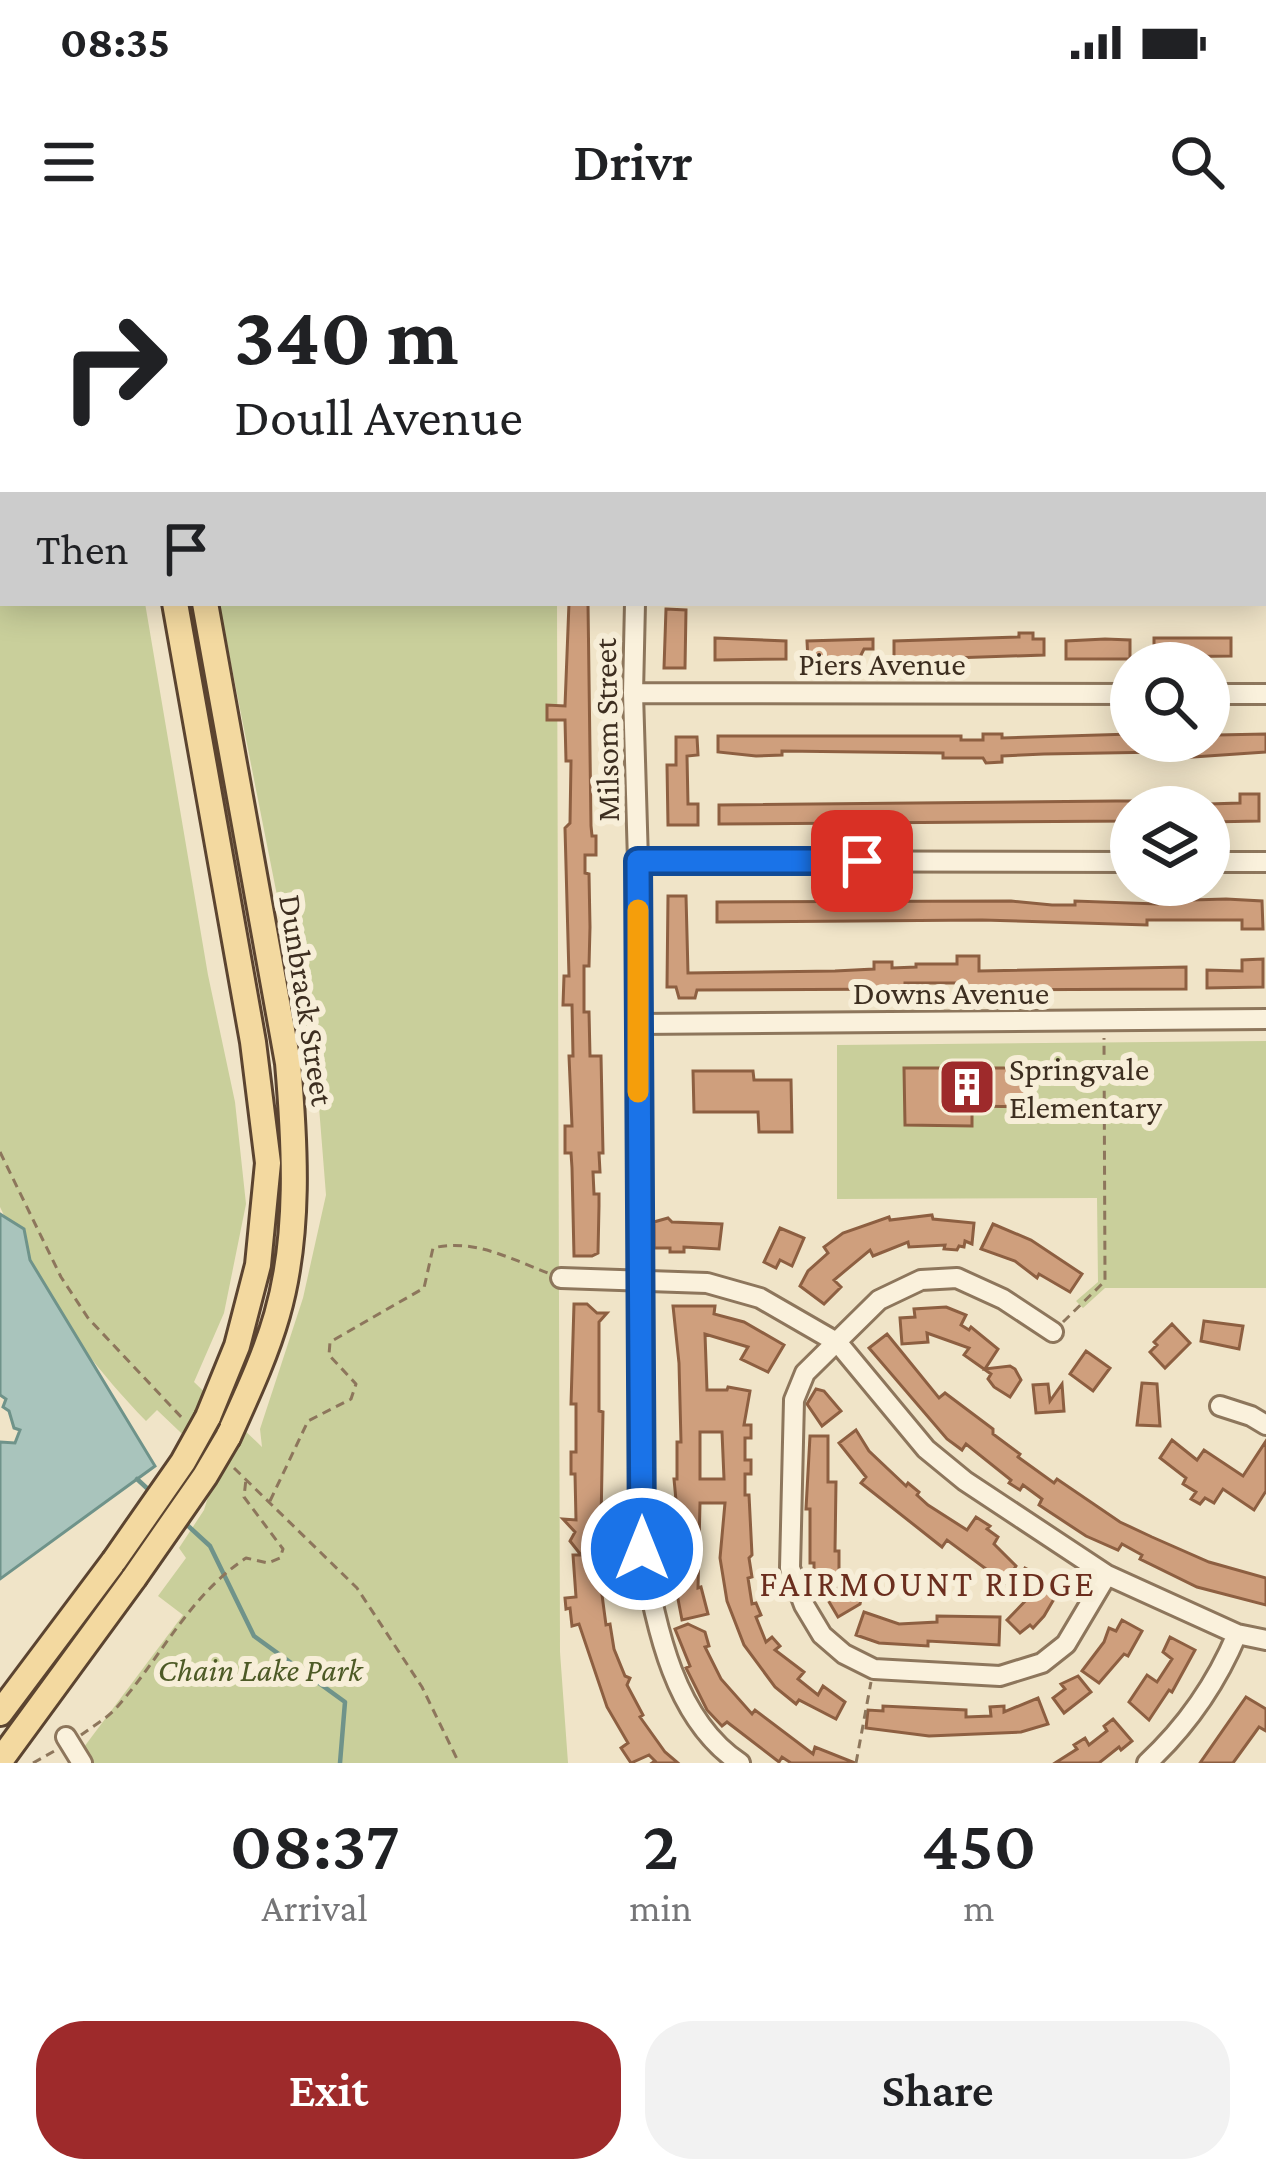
<!DOCTYPE html>
<style>
body{margin:0;font-family:"Crimson Pro",serif;background:#f2f2f2;color:#202124;height:100vh;display:flex;flex-direction:column;font-size:45px;white-space:nowrap}
*{box-sizing:border-box;margin:0}
p{font-size:39px;color:#757577}
.icon{flex:none;width:66px;height:66px;fill:none;stroke:currentColor;stroke-width:2;stroke-linecap:round;stroke-linejoin:round}
.map{position:relative;height:1523px;overflow:hidden}
.details{display:flex;flex-direction:column;background:#fff;flex:1}
.details>*{flex:none}
.banner{position:absolute;left:0px;top:0px;width:1266px;height:366px;box-shadow:0 6px 30px #0003;background:#fff;color:#202124;overflow:hidden}
.fabs{position:absolute;left:1110px;top:402px;display:grid;gap:24px}
.fabs a{display:grid;place-items:center;width:120px;height:120px;border-radius:50%;background:#fff;box-shadow:0 6px 30px #0003;font-size:60px}
.pin{position:absolute;display:grid;place-items:center;width:102px;height:102px;color:#fff;margin:-51px;border-radius:24px;box-shadow:0 6px 18px #0006}
.me{position:absolute;width:132px;margin:-66px;rotate:0deg;stroke-linejoin:round;filter:drop-shadow(0 0 9px #0008)}
.turn{display:flex;align-items:center;gap:42px;height:252px;padding:0 36px;font-size:54px}
.turn .icon{width:156px;height:156px;stroke-width:2.5}
.turn b{display:block;font-size:84px;line-height:102px}
.then{display:flex;align-items:center;height:114px;padding:0 36px;background:#0003;gap:24px;font-size:45px}
.eta{display:flex;justify-content:space-evenly;align-items:center;height:204px;text-align:center}
.eta b{font-size:72px;font-weight:600;line-height:84px}
.button{display:flex;gap:24px;margin-top:auto;padding:24px 36px}
.button a{flex:1;height:138px;border-radius:48px;background:#9e2a2b;color:#fff;font-size:48px;font-weight:600;line-height:138px;text-align:center}
.button a+a{background:#f2f2f2;color:#202124}
.status{display:flex;justify-content:space-between;align-items:center;height:84px;padding:0 60px;background:#fff;direction:ltr}
.status svg{height:33px;fill:currentColor}
header{display:flex;justify-content:space-between;align-items:center;height:156px;padding:0 36px;background:#fff;font-size:54px;font-weight:600}
.map>svg:first-child{display:block}
.green{fill:#c9cf9b}
.water{fill:#a9c4bc;stroke:#6f938a;stroke-width:3}
.lines{fill:none;stroke-linecap:round;stroke-linejoin:round}
.stream{stroke:#6f938a;stroke-width:4.5}
.building{fill:#cf9f7d;stroke:#8d5f41;stroke-width:3;fill-rule:evenodd}
.minor-casing{stroke:#8d765c;stroke-width:24}
.major-casing{stroke:#5b4430;stroke-width:30}
.path{stroke:#8d765c;stroke-width:3;stroke-dasharray:9 6;stroke-linecap:butt}
.minor{stroke:#faf1dc;stroke-width:18}
.major{stroke:#f3d9a0;stroke-width:24}
.major-bridge-casing{stroke:#5b4430;stroke-width:30;stroke-linecap:butt}
.major-bridge{stroke:#f3d9a0;stroke-width:24}
.route-casing{stroke:#114b97;stroke-width:30}
.route{stroke:#1a73e8;stroke-width:21}
.slow{stroke:#f59e0b;stroke-width:21}
.labels{text-anchor:middle;dominant-baseline:central;stroke-width:12;stroke-linejoin:round;paint-order:stroke}
.street-label{font-size:33px;fill:#3d2e20;stroke:#f7eed8}
.poi-label{font-size:33px;fill:#3d2e20;stroke:#f7eed8;text-anchor:start}
.park-label{font-size:33px;font-style:italic;fill:#4d5a26;stroke:#f7eed8}
.neighbourhood-label{font-size:36px;letter-spacing:3px;fill:#6b2e1e;stroke:#f7eed8}
</style>
<div class="status"><b>08:35</b><svg viewBox="0 0 49 12"><path d="M0 12V9h3v3zM5 12V6h3v6zM10 12V3h3v9zM15 12V0h3v12zM26 1h20v11H26zM47 4h2v5h-2z"/></svg></div>
<header><svg class="icon" aria-label="menu" viewBox="0 0 24 24"><path d="M4 6h16M4 12h16M4 18h16"/></svg>Drivr<svg class="icon" aria-label="search" viewBox="0 0 24 24"><circle cx="10" cy="10" r="6"/><path d="M15 15l6 6"/></svg></header>
<div class="map">
<svg width="1266" height="1523" viewBox="0 0 1266 1523">
<rect width="100%" height="100%" fill="#f0e4c8"/>
<path class="green" d="M0 0H82L83 3H3V363H145L208 735 235 862 246 964 224 1073 194 1142 262 1207 260 1189 303 1058 326 955 319 867 219 363H557L560 1412 568 1523H72L183 1375 158 1356 186 1318 179 1308 204 1270 212 1244 222 1232 157 1170 146 1181C82 1115 39 1050 0 967Z
M150 0H1266V126L1263 3Z
M1266 801V1048H1105L1083 1068 1076 1061 1098 1042 1097 958 837 959V805Z"/>
<path class="water" d="M0 974 24 989 30 1020 155 1226 0 1339V1202L15 1203 20 1190 14 1188 9 1171 3 1167 6 1159 0 1155Z"/>
<g class="lines">
<path class="stream" d="M137 1239 150 1251
M185 1283 210 1306 254 1396 345 1462 340 1523"/>
</g>
<path class="building" d="M569 363H588L591 586 592 596H596V615H585V633L589 634 590 687 589 726H584V772H589L590 816H601L603 913H599L600 932H593L594 954H599V966L598 1013 592 1016H574L572 928 571 913H565V886H572L569 816H573L572 765H563L564 736H569L565 588 570 583 571 521H566L565 480H547V465L565 466Z
M666 369 686 370 685 428H664Z
M1019 393H1033V399H1044V415L894 420V401L1019 397Z
M715 398 786 401V419L715 420Z
M1154 398H1231V416L1154 417Z
M873 399V409H864L859 419 808 420 807 401Z
M1105 399 1130 400V419H1066V401Z
M983 494H1002V498L1131 494V501H1209V497L1217 495 1266 494V512L1193 517H1163V512L1044 514 1002 516V522L986 523 983 518H943V513L782 511V515L756 516 718 512V496H961V500H983Z
M676 497H697L698 515 687 516 688 564H698V585H668L667 525H676Z
M1240 554H1259V581L1209 582V564L1240 563Z
M1116 561H1131V581L719 584V565Z
M668 656H686L688 733 835 731 874 729V722H892V728L916 727V724H957V716H979V731L1186 727V749L975 750V746H957V743H905V749L697 750 695 758H679L676 747H667Z
M1226 659 1262 661 1263 689H1242V680H1147V685L982 680 717 682V662L1011 661 1052 665H1075V661L1157 664V661Z
M1263 719V747L1207 748V730L1242 731V720Z
M904 828H1029L1031 867 972 866V886L905 885Z
M693 831H753L754 840H791L792 892H759L758 872H694Z
M932 975 933 979 974 983 972 1004 965 1001 964 1007 959 1006 957 1010 944 1009 945 1005 909 1007 908 1002 873 1016 870 1010 834 1040 841 1047 824 1064 800 1046 808 1031 828 1013 824 1007 843 993 889 977 890 980Z
M668 978 672 982 722 984 719 1009 684 1007V1012H670V1008H654V982Z
M993 984 1031 1000 1082 1034 1070 1052 1039 1034 1037 1038 1015 1021 981 1009Z
M780 988 804 998 792 1026 780 1020 776 1028 764 1022Z
M574 1064H587L597 1073H607L599 1082V1171L603 1172 600 1340 606 1385 610 1384 614 1409 625 1436 630 1438 627 1445 643 1475 640 1477 665 1512 678 1523H652L655 1521 649 1515 631 1523 621 1508 628 1503 607 1467 579 1384 572 1386 570 1368 566 1369 565 1358 576 1357 573 1315H581L570 1301 575 1292 563 1279 576 1280 575 1234H571V1212H576V1164H571Z
M673 1066H715L714 1074 744 1082 784 1105 768 1132 741 1119 748 1107 705 1094 707 1150H727L728 1147 750 1151 744 1185H751V1198H745V1220H751V1234H745V1255H749L752 1315 749 1318 752 1337 748 1338 752 1364 756 1363 761 1375 756 1377 766 1402 772 1397 780 1406 775 1410 804 1432 798 1439 818 1455 823 1446 845 1462 836 1479 799 1460 796 1464 775 1447 744 1405 727 1361 720 1318 725 1263H700L698 1348 701 1347 708 1374 682 1380 673 1333 677 1271 674 1239H677V1202H681L679 1123ZM700 1192H722L724 1239H700Z
M946 1067 966 1075 961 1085 969 1090 971 1087 998 1109 985 1129 1010 1126 1015 1129 1021 1140 1010 1157 994 1147 988 1139 991 1134 964 1115 969 1108 927 1093 928 1102 902 1104 900 1078 915 1077 914 1069Z
M1204 1081 1243 1086 1239 1109 1201 1101Z
M1172 1084 1190 1103 1165 1128 1150 1112 1157 1105 1154 1102Z
M887 1094 939 1158 945 1153 993 1189V1194L1020 1214 1018 1217 1054 1243 1057 1239 1120 1282 1152 1297 1209 1322 1266 1338V1365L1197 1347 1140 1319 1142 1315 1122 1304 1118 1310 1086 1296 1039 1265 1042 1259 1023 1245 1020 1250 1009 1243 1011 1240 966 1204 962 1210 947 1199 869 1108Z
M1086 1111 1110 1128 1093 1151 1070 1134Z
M1142 1143 1157 1144 1160 1186 1137 1185Z
M1048 1144 1050 1161 1062 1144 1064 1171 1036 1173 1033 1145Z
M816 1149 824 1151 841 1171 822 1186 807 1164Z
M856 1190 869 1211 906 1246 908 1243 919 1252 917 1255 928 1265 967 1290 976 1277 990 1286 987 1289 998 1297 994 1304 1016 1326 1005 1343 947 1300 942 1307 861 1243 866 1237 839 1203Z
M810 1196H828V1242H836L835 1311H839V1335H814V1323H810V1269H806Z
M1172 1200 1197 1220 1204 1210 1243 1236 1266 1201V1251L1254 1270 1223 1249 1214 1263 1205 1258 1200 1264 1191 1259 1196 1252 1183 1244 1186 1238 1160 1218Z
M1025 1328 1061 1347 1044 1376 1033 1388 1030 1385 1020 1393 1007 1380 1032 1354 1028 1352 1032 1346 1019 1339Z
M849 1342 862 1355 860 1364 838 1377 825 1355Z
M864 1372 899 1384 937 1382V1376L1000 1377 999 1405 928 1401V1406L879 1403 856 1395Z
M1122 1380 1142 1391 1128 1416 1124 1414 1099 1443 1082 1431 1104 1402 1109 1388 1116 1391Z
M688 1384 705 1392 709 1406 705 1407 721 1439 752 1474 755 1470 813 1514 815 1507 855 1523H791L782 1517 779 1522 727 1482 722 1486 707 1470 686 1428 690 1426 675 1389Z
M1170 1397 1195 1410 1172 1452 1169 1450 1149 1480 1129 1462 1147 1435 1157 1442 1172 1419 1163 1412Z
M1078 1436 1091 1452 1064 1473 1053 1458 1065 1449 1061 1444Z
M1246 1457 1266 1469V1491L1259 1487 1233 1523H1200Z
M1038 1458 1048 1484 1021 1492 929 1496 866 1488 868 1470 883 1471V1466L966 1470V1477L991 1476 990 1467 1004 1466V1472Z
M1113 1479 1132 1501 1121 1510 1119 1507 1099 1523H1055L1077 1509 1074 1505 1085 1498 1089 1505 1107 1491 1104 1486Z"/>
<g class="lines">
<defs>
<path id="minor" d="M1263 142H1266
M1263 298H1266
M635 363 633 453 638 621 642 1309C656 1383 672 1478 740 1523
M633 453 1131 454
M1209 454H1266
M638 621 1131 622
M1209 622H1266
M637 784 1266 779
M561 1038 707 1043 760 1058 838 1103 926 1209 965 1241 1107 1335 1237 1394 1266 1400
M1053 1092 1003 1059 957 1038 921 1040 879 1060 805 1133 794 1160 790 1328 804 1365 822 1395 844 1414 874 1429 1000 1436 1042 1423 1066 1404 1107 1335
M1220 1166 1251 1176 1266 1185
M66 1497 82 1523
M1147 1523C1187 1486 1216 1444 1237 1394"/>
<path id="major" d="M110 0V3
M138 0 139 3
M175 363 253 802 268 923 258 1025 237 1106 208 1177
M205 363 288 823C295 905 300 995 277 1075 265 1117 246 1157 228 1197
M0 1473 114 1321
M0 1521 134 1338"/>
</defs>
<use href="#minor" class="minor-casing"/>
<use href="#major" class="major-casing"/>
<path class="path" d="M305 0V3
M0 912 61 1037 88 1078 184 1180
M1063 1082 1105 1041 1104 798
M234 1228 357 1348 422 1447 459 1523
M270 1261 308 1181 351 1159 356 1144 329 1115 330 1102 424 1048 433 1008C473 998 511 1019 548 1033
M81 1495C93 1486 108 1478 118 1466 162 1416 189 1356 246 1318L268 1323 280 1318 283 1309 244 1257 246 1239
M33 1523 58 1509
M856 1523 871 1442"/>
<use href="#minor" class="minor"/>
<use href="#major" class="major"/>
<defs>
<path id="major-bridge" d="M114 1321 183 1222 208 1177
M134 1338 205 1236 228 1197"/>
</defs>
<use href="#major-bridge" class="major-bridge-casing"/>
<use href="#major-bridge" class="major-bridge"/>
</g>
<g class="lines">
<defs>
<path id="route" d="M642 1309 638 621H862"/>
</defs>
<use href="#route" class="route-casing"/>
<use href="#route" class="route"/>
<path class="slow" d="M638 670V852"/>
</g>
<defs>
<symbol id="building-square" viewBox="-11 -11 22 22"><rect x="-9" y="-9" width="18" height="18" rx="4" fill="#9e2a2b" stroke="#f7eed8"/><path d="M-4-6H4V6H1V3H-1V6H-4ZM-2.5-4.3h1.7v1.8h-1.7ZM.8-4.3h1.7v1.8H.8ZM-2.5-1h1.7V.8h-1.7ZM.8-1h1.7V.8H.8Z" fill="#fff"/></symbol>
</defs>
<g fill-rule="evenodd">
<use href="#building-square" x="934" y="814" width="66" height="66"/>
</g>
<g class="labels">
<g class="street-label">
<text x="882" y="423">Piers Avenue</text>
<text transform="translate(606 490) rotate(-91)">Milsom Street</text>
<text x="951" y="752">Downs Avenue</text>
<text transform="translate(307 760) rotate(81)">Dunbrack Street</text>
</g>
<g class="poi-label">
<text x="1009" y="828">Springvale<tspan x="1009" dy="38">Elementary</tspan></text>
</g>
<g class="park-label">
<text x="260" y="1429">Chain Lake Park</text>
</g>
<g class="neighbourhood-label">
<text x="928" y="1344">FAIRMOUNT RIDGE</text>
</g>
</g>
</svg>
<div class="fabs">
<a><svg class="icon" aria-label="search" viewBox="0 0 24 24"><circle cx="10" cy="10" r="6"/><path d="M15 15l6 6"/></svg></a>
<a><svg class="icon" aria-label="layers" viewBox="0 0 24 24"><path d="M12 4l9 5-9 5-9-5zM3 14l9 5 9-5"/></svg></a>
</div>
<div class="pin" style="left:862px;top:621px;background:#d93025"><svg class="icon" aria-label="arrive" viewBox="0 0 24 24"><path d="M6 21V4h12l-3 4 3 4H6"/></svg></div>
<svg class="me" style="left:642px;top:1309px" viewBox="-20 -20 40 40"><circle r="17" fill="#1a73e8" stroke="#fff" stroke-width="3"/><path d="M0-11L8 9 0 5-8 9z" fill="#fff"/></svg>
<div class="banner">
<div class="turn"><svg class="icon" aria-label="right" viewBox="0 0 24 24"><path d="M7 20v-9h11M14 6l5 5-5 5"/></svg><div><b>340 m</b>Doull Avenue</div></div>
<div class="then">Then<svg class="icon" aria-label="arrive" viewBox="0 0 24 24"><path d="M6 21V4h12l-3 4 3 4H6"/></svg></div>
</div>
</div>
<section class="details">
<div class="eta">
<div><b>08:37</b><p>Arrival</p></div>
<div><b>2</b><p>min</p></div>
<div><b>450</b><p>m</p></div>
</div>
<div class="button"><a>Exit</a><a>Share</a></div>
</section>
